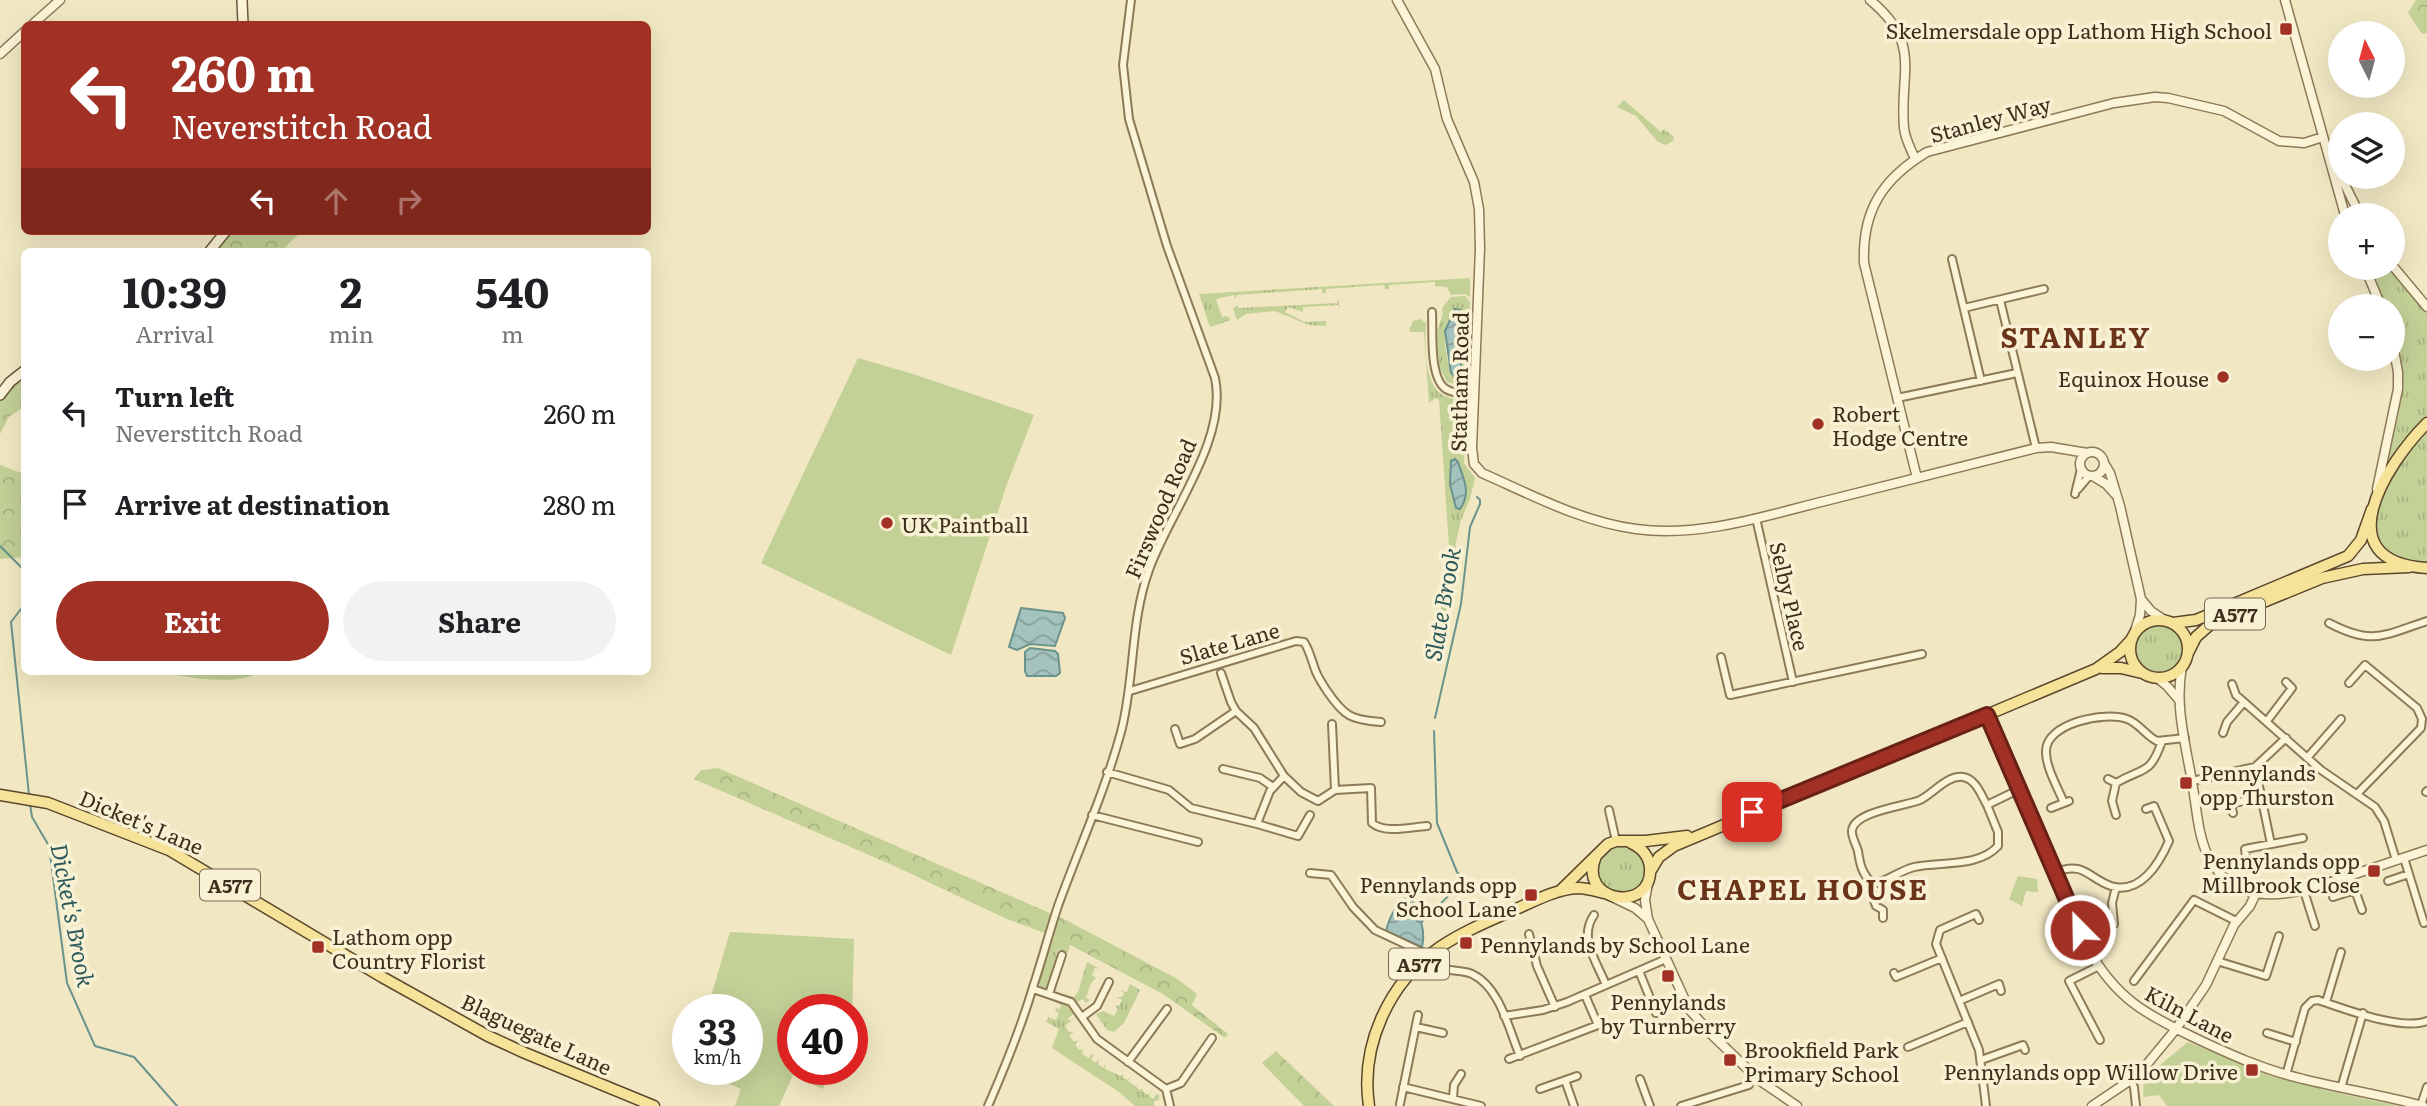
<!DOCTYPE html>
<meta charset="utf-8">
<style>
body{margin:0;font-family:Literata,serif;background:#f2f2f2;color:#202124;height:100vh;display:flex;flex-direction:column;font-size:26px;white-space:nowrap}
*{box-sizing:border-box;margin:0}
p{font-size:23px;color:#757577}
.icon{flex:none;width:38px;height:38px;fill:none;stroke:currentColor;stroke-width:2;stroke-linecap:round;stroke-linejoin:round}
.map{position:relative;flex:1;overflow:hidden}
.side{position:absolute;left:21px;top:248px;width:630px;height:427px;display:flex;flex-direction:column;background:#fff;border-radius:10px;box-shadow:0 7px 28px #0002}
.side>*{flex:none}
.top-card{position:absolute;left:21px;top:21px;width:630px;height:214px;border-radius:10px;box-shadow:0 7px 28px #0002;background:#a03124;color:#fff;overflow:hidden}
.needle{width:46px;rotate:354deg}
.fabs{position:absolute;left:2328px;top:21px;display:grid;gap:14px}
.fabs a{display:grid;place-items:center;width:77px;height:77px;border-radius:50%;background:#fff;box-shadow:0 7px 28px #0002;font-size:35px}
.speed{position:absolute;left:672px;top:994px;display:flex;gap:14px;font-size:35px;font-weight:700;text-align:center}
.speed>*{display:grid;place-content:center;width:91px;height:91px;border-radius:50%;background:#fff;box-shadow:0 7px 28px #0002;line-height:1}
.speed small{font-size:18px;font-weight:400}
.speed .limit{border:10px solid #d22;background:#fff;color:#111}
.pin{position:absolute;display:grid;place-items:center;width:60px;height:60px;color:#fff;margin:-30px;border-radius:14px;box-shadow:0 4px 10px #0006}
.me{position:absolute;width:77px;margin:-38px;rotate:337deg;stroke-linejoin:round;filter:drop-shadow(0 0 5px #0008)}
.turn{display:flex;align-items:center;gap:24px;height:147px;padding:0 35px;font-size:32px}
.turn .icon{width:91px;height:91px;stroke-width:2.5}
.turn b{display:block;font-size:49px;line-height:60px}
.lanes{display:flex;align-items:center;height:66px;padding:0 35px;background:#0003;justify-content:center;gap:35px;direction:ltr}
.lanes .off{opacity:.35}
.eta{display:flex;justify-content:space-evenly;align-items:center;height:119px;text-align:center}
.eta b{font-size:42px;font-weight:700;line-height:49px}
.button{display:flex;gap:14px;margin-top:auto;padding:14px 35px}
.button a{flex:1;height:80px;border-radius:42px;background:#a03124;color:#fff;font-size:28px;font-weight:700;line-height:80px;text-align:center}
.button a+a{background:#f2f2f2;color:#202124}
ul{padding:0;list-style:none}
li{display:flex;align-items:center;gap:21px;height:91px;padding:0 35px}
li div{flex:1}
li b{display:block;font-size:26px}
li em{font-style:normal}
.map>svg:first-child{display:block}
.grass{fill:url(#grass-tufts);fill-rule:evenodd}
.forest{fill:url(#forest-crowns)}
.park{fill:#c3d096}
.water{fill:url(#water-waves);stroke:#6b938d;stroke-width:2}
.lines{fill:none;stroke-linecap:round;stroke-linejoin:round}
.stream{stroke:#6b938d;stroke-width:2}
.minor-casing{stroke:#8d7a58;stroke-width:10}
.tertiary-casing{stroke:#8d7a58;stroke-width:11}
.secondary-casing{stroke:#6e5a3c;stroke-width:12}
.primary-casing{stroke:#5a472d;stroke-width:13}
.minor{stroke:#fbf4d7;stroke-width:6}
.tertiary{stroke:#fbf4d7;stroke-width:8}
.secondary{stroke:#fbf4d7;stroke-width:9}
.primary{stroke:#f6e399;stroke-width:10}
.route-casing{stroke:#682017;stroke-width:18}
.route{stroke:#a03124;stroke-width:12}
.poi-dot{fill:#a03124;stroke:#f8f1d3;stroke-width:2.5}
.labels{text-anchor:middle;dominant-baseline:central;stroke-width:7;stroke-linejoin:round;paint-order:stroke}
.shield{fill:#f8f1d3;stroke:#746954;stroke-width:2}
.shield-label{font-size:19px;font-weight:bold;fill:#3b2f1d}
.poi-label{font-size:21px;fill:#3b2f1d;stroke:#f8f1d3;text-anchor:start}
.street-label{font-size:21px;fill:#3b2f1d;stroke:#f8f1d3}
.water-label{font-size:23px;font-style:italic;fill:#2c5a5c;stroke:#f8f1d3}
.district-label{font-size:28px;font-weight:bold;letter-spacing:2px;fill:#6b341a;stroke:#f8f1d3}
</style>
<div class="map">
<svg width="2427" height="1106" viewBox="0 0 2427 1106">
<defs>
<pattern id="grass-tufts" width="24" height="20" patternUnits="userSpaceOnUse" patternTransform="scale(1.75)"><rect width="24" height="20" fill="#c3d096"/><path d="M3 7l-1-3M5 7V3M7 7l1-3M15 17l-1-3M17 17v-4M19 17l1-3" fill="none" stroke="#a8b381"/></pattern>
<pattern id="forest-crowns" width="20" height="18" patternUnits="userSpaceOnUse" patternTransform="scale(1.75)"><rect width="20" height="18" fill="#c3d096"/><path d="M2 6a3 3 0 1 1 6 0M12 15a3 3 0 1 1 6 0" fill="none" stroke="#a8b381"/></pattern>
<pattern id="water-waves" width="16" height="10" patternUnits="userSpaceOnUse" patternTransform="scale(1.75)"><rect width="16" height="10" fill="#a5c3be"/><path d="M0 5q4-4 8 0t8 0" fill="none" stroke="#889f9a"/></pattern>
</defs>
<rect width="100%" height="100%" fill="#f1e8c3"/>
<path class="grass" d="M1624 100 1661 132 1664 129 1674 137 1673 141 1665 145 1657 141 1636 116 1617 107Z
M2369 268H2391L2427 312V417L2410 435 2386 467C2387 441 2400 412 2401 382 2402 356 2392 332 2392 306H2385Z
M1470 278V297L1465 294 1451 295 1447 287 1435 286V282L1389 285V289H1385L1384 285 1326 289V293H1322V289L1237 295 1235 299 1234 295 1216 299 1222 317 1227 316 1231 320 1210 327 1199 294Z
M1465 296 1470 302 1467 376 1464 379 1466 381 1457 385 1447 382 1439 366 1437 331 1443 314 1442 308 1451 297ZM1455 309H1457L1460 315V377H1455C1447 368 1444 344 1445 331 1446 323 1451 316 1455 309Z
M1338 298 1340 309 1338 305 1303 307V312L1288 307 1285 312 1305 322 1326 321V326L1309 325 1275 311 1246 314 1237 320 1233 308 1238 305V308L1337 303Z
M1420 319 1426 323C1425 342 1424 381 1440 393 1448 399 1458 399 1466 405L1463 406 1465 411 1464 463 1475 478 1470 499 1461 520 1456 542 1454 572 1443 633 1440 587 1451 575 1439 400 1436 398 1429 403 1424 332H1411L1409 330 1413 321ZM1451 461H1458L1466 484 1452 497Z
M2427 429V564C2419 563 2408 562 2400 559 2396 558 2391 553 2387 550 2351 521 2405 453 2427 429Z
M2135 648a25 25 0 1 1 50 0a25 25 0 1 1-50 0Z
M1598 870a24 24 0 1 1 48 0a24 24 0 1 1-48 0Z
M1051 935 1070 945 1068 953 1058 950 1048 989 1040 986 1039 982Z
M1087 962 1100 969 1095 968 1092 975 1096 978 1091 983 1086 998 1090 1000 1086 1003 1083 999 1077 1002 1064 994 1074 997 1078 992Z
M1130 984 1140 990 1124 1023 1114 1032 1107 1030 1096 1014 1103 1011 1114 1016 1118 1009 1115 1005 1119 1006 1122 1000 1117 997H1122L1124 993 1121 990 1127 992Z
M1049 999 1066 1004 1074 1014 1068 1018 1069 1021 1076 1017 1065 1026 1069 1032H1074L1069 1035 1074 1042 1079 1040 1075 1044 1079 1050 1083 1049 1082 1054 1089 1058 1092 1054 1094 1055 1091 1059 1096 1063 1099 1059 1098 1064 1103 1068 1106 1064 1105 1069 1121 1076 1124 1074 1122 1077 1127 1080 1131 1076 1128 1081 1135 1086 1138 1084 1136 1087 1140 1090 1143 1088 1142 1091 1148 1095 1152 1091 1149 1096 1153 1099 1157 1094 1159 1095V1100L1154 1101V1106H1135L1119 1092 1052 1048 1059 1029 1046 1022 1048 1017 1056 1020 1059 1013 1055 1011 1056 1008 1060 1009 1061 1005Z"/>
<path class="forest" d="M2416 0H2427V33L2422 34 2408 13Z
M228 231H302L280 252H218L214 249Z
M24 374V407L9 417 0 434V391Z
M0 465 24 474V557L0 559Z
M161 672H258C242 687 182 677 161 672Z
M718 768 1052 914 1045 933 1007 919 892 865 694 779 701 770Z
M1058 916 1176 978 1197 994 1192 1005 1228 1034 1225 1038 1163 994 1051 935Z
M1276 1051 1334 1106H1304L1262 1063Z"/>
<path class="park" d="M858 358 913 374 1034 415 1007 484 951 655 761 563Z
M2018 876 2037 879 2038 892 2026 891 2022 906 2009 899Z
M730 932 854 939 852 1023V1010H793V1069H832L823 1089 793 1075 779 1106H735L741 1089 717 1078 688 1071 689 1069H747V1010H707Z
M2188 1042 2272 1076 2328 1091 2399 1106H2167L2159 1095 2143 1097 2144 1078Z"/>
<path class="water" d="M1455 309 1460 310V315L1461 368 1458 378 1451 373 1445 331Z
M1455 459 1458 462C1463 478 1472 492 1460 509L1456 508 1450 484 1451 461Z
M1021 608 1063 613 1065 618 1055 646 1030 644 1017 650 1009 647Z
M1030 648 1055 651 1058 654 1060 673 1056 676H1027L1025 671V652Z
M1407 898 1420 907 1417 913C1423 924 1425 934 1422 947L1386 931C1390 916 1394 907 1407 898Z"/>
<g class="lines">
<path class="stream" d="M0 546 24 570
M24 605 11 622 29 795
M1435 718 1461 604 1470 527 1480 504V500L1477 497
M1434 731 1437 823 1457 872 1462 877
M30 804 32 817 49 846 67 983 95 1046 134 1057 177 1106
M1422 922C1431 908 1448 902 1454 886L1461 882 1460 878"/>
<defs>
<path id="minor" d="M1952 259 1981 381
M2000 300 2036 448
M1964 308 2044 289
M1432 312C1433 332 1429 378 1446 389 1454 394 1466 394 1474 396
M1897 398 2017 373
M2078 489 2089 476
M2075 494 2081 469
M1756 518 1793 682
M2329 623C2373 646 2384 635 2427 621
M1721 657 1730 695 1922 654
M1221 673 1231 702 1236 711 1254 728 1284 776 1301 792 1318 801 1335 790
M2349 683 2365 665 2417 708 2422 719 2421 728 2357 794
M2232 684 2236 695 2321 770 2375 807 2384 821 2396 860
M1130 691 1296 641 1304 642C1310 651 1312 662 1316 672 1319 679 1323 685 1327 691 1344 716 1351 720 1381 722
M2267 721 2292 688 2286 682
M1332 724 1335 790
M1175 729 1180 744 1195 739 1236 711
M2223 733 2227 722 2244 702
M2307 758 2341 719
M2255 767 2271 844
M1223 769 1260 778 1273 787
M1107 772 1169 790 1191 808 1257 824 1270 791 1284 776
M2108 779 2116 783 2112 801 2116 815
M2192 781 2255 767 2286 738
M2116 783C2143 767 2150 776 2162 741
M1335 790 1371 788 1372 823C1385 834 1410 827 1427 826
M2426 792 2427 791
M2064 803C2058 788 2046 768 2046 752 2045 723 2105 711 2127 719 2139 723 2146 736 2157 741L2185 738
M1987 805 1998 832V846C1978 868 1940 861 1914 867 1899 871 1888 881 1873 884 1862 874 1860 865 1858 851 1856 844 1851 836 1852 830 1855 811 1906 806 1920 800 1934 793 1947 775 1963 777 1976 779 1981 795 1987 805L2020 789
M2051 808 2069 801
M1609 810 1616 841
M2233 813 2231 804 2261 797
M1092 815 1198 842
M1257 824 1298 836 1310 815
M2246 857 2245 849 2303 838
M2404 858 2424 923
M2056 872C2084 861 2088 878 2111 886 2140 895 2159 864 2169 841L2154 806 2146 809
M1310 873 1331 875 1353 907 1375 930 1424 953
M2350 876 2362 910
M2388 881 2409 874
M1873 884 1870 890 1876 906 1883 910V918
M2304 891 2315 926
M2333 897 2355 890
M1594 915C1578 938 1597 962 1606 985
M1979 920 1976 914 1940 930 1936 944 1979 1050 1986 1106
M2114 924 2112 903 2116 887
M1529 934 1537 966 1555 1007
M2217 961 2266 976 2279 936
M2099 966 2069 981 2100 1040
M1450 970C1457 971 1466 971 1472 974 1500 987 1509 1030 1520 1056
M1639 971 1656 1013
M1894 973 1896 977 1942 958
M2134 981 2194 900 2236 921
M1033 989 1071 1002 1097 1039 1166 1089
M1049 994 1062 955
M1959 1001 1999 984 2001 991
M2326 1002 2341 952
M1504 1016 1543 1010 1567 1002 1666 959
M1082 1017 1097 1006 1109 982
M1416 1027 1443 1033
M2267 1033 2296 1042
M1908 1047 1968 1022
M1509 1059 1598 1025 1585 995
M1981 1060 2023 1045 2025 1050
M1128 1062 1167 1009
M2286 1075 2305 1008 2312 1001 2318 1000C2345 1009 2401 1031 2427 1021
M1640 1079 1650 1106
M1565 1080 1574 1106
M2131 1081 2134 1087 2136 1106
M1403 1087 1481 1106
M2341 1088 2363 1013
M1166 1089 1181 1083 1212 1038
M1166 1089 1170 1106
M1540 1089 1577 1076
M1453 1098 1454 1085 1461 1074
M1400 1104 1418 1015
M2421 1105 2427 1087
M988 1106C1005 1067 1021 1028 1033 987 1042 960 1049 933 1058 906 1079 848 1105 791 1121 732 1135 679 1130 622 1149 570 1169 513 1228 440 1215 378L1167 246 1129 119 1123 65 1131 0
M1681 1106 1749 1085"/>
<path id="tertiary" d="M1397 0 1435 69 1447 119 1474 182 1479 209 1480 248 1472 448 1474 464 1482 473C1532 495 1582 522 1636 529 1701 538 1767 515 1829 500 1898 482 1967 465 2036 448L2051 447 2087 453
M1870 0C1923 44 1899 72 1904 128 1905 139 1911 149 1915 159
M2285 0 2345 215
M33 24 60 0
M0 54 24 32
M2341 177 2360 215
M2392 265 2427 307
M2365 268 2381 306
M2080 464a12 12 0 1 1 24 0a12 12 0 1 1-24 0Z
M2104 463 2110 473 2120 506 2141 599 2140 615 2134 634
M2093 476 2106 484 2116 495
M1917 478 1864 263C1862 211 1882 179 1927 152L2114 103 2155 97 2168 98 2224 111 2279 141 2304 143 2323 137
M2377 489 2398 389V372L2392 340
M2141 599 2151 611 2166 621
M2182 667C2174 707 2187 749 2193 788 2197 811 2198 835 2208 856 2238 914 2298 893 2346 877 2373 868 2400 859 2427 850
M2156 677 2167 686 2179 700
M1988 715 2089 950C2116 998 2145 1014 2193 1037 2229 1054 2264 1070 2303 1079 2342 1089 2383 1095 2423 1106
M1648 883 1645 900 1648 919 1689 1009 1711 1034 1759 1080 1797 1106
M1612 897 1635 908 1648 919
M2092 1106 2138 1075 2176 1029 2206 985 2234 925 2250 906 2256 893"/>
<path id="secondary" d="M242 0 243 24
M209 252 226 231
M0 395 10 382 24 371"/>
<path id="primary" d="M2427 423C2386 464 2324 562 2427 568
M2130 649a29 29 0 1 1 58 0a29 29 0 1 1-58 0Z
M2173 623 2196 620 2348 556 2361 540 2372 509
M2188 653 2196 637 2212 623 2322 578 2363 569 2409 567
M2102 668H2121L2142 673
M0 795 48 803 169 850 382 977 488 1036 525 1053 654 1106
M1596 856C1576 903 1653 914 1650 868 1649 856 1642 848 1631 843
M1650 872 1659 857 1674 846 2096 669 2120 652 2132 639
M1561 890 1608 844 1616 841H1646L1687 836
M1369 1106C1360 1045 1389 982 1440 947 1461 933 1484 923 1507 913 1529 904 1554 889 1578 888 1587 888 1596 891 1604 893"/>
</defs>
<use href="#minor" class="minor-casing"/>
<use href="#tertiary" class="tertiary-casing"/>
<use href="#secondary" class="secondary-casing"/>
<use href="#primary" class="primary-casing"/>
<use href="#minor" class="minor"/>
<use href="#tertiary" class="tertiary"/>
<use href="#secondary" class="secondary"/>
<use href="#primary" class="primary"/>
</g>
<g class="lines">
<defs>
<path id="route" d="M1752 812 1987 715 2080 930"/>
</defs>
<use href="#route" class="route-casing"/>
<use href="#route" class="route"/>
</g>
<g class="poi-dot">
<rect x="2279" y="22" width="14" height="14" rx="3.5"/>
<circle cx="2223" cy="377" r="7"/>
<circle cx="1818" cy="424" r="7"/>
<circle cx="887" cy="523" r="7"/>
<rect x="2179" y="776" width="14" height="14" rx="3.5"/>
<rect x="2367" y="864" width="14" height="14" rx="3.5"/>
<rect x="1524" y="888" width="14" height="14" rx="3.5"/>
<rect x="1459" y="936" width="14" height="14" rx="3.5"/>
<rect x="311" y="940" width="14" height="14" rx="3.5"/>
<rect x="1661" y="969" width="14" height="14" rx="3.5"/>
<rect x="1723" y="1053" width="14" height="14" rx="3.5"/>
<rect x="2245" y="1063" width="14" height="14" rx="3.5"/>
</g>
<g class="labels">
<g class="shield">
<rect x="2205" y="598.5" width="60" height="31" rx="5"/>
<rect x="200" y="869.5" width="60" height="31" rx="5"/>
<rect x="1389" y="948.5" width="60" height="31" rx="5"/>
</g>
<g class="shield-label">
<text x="2235" y="614">A577</text>
<text x="230" y="885">A577</text>
<text x="1419" y="964">A577</text>
</g>
<g class="poi-label">
<text x="2272" y="29" text-anchor="end">Skelmersdale opp Lathom High School</text>
<text x="2209" y="377" text-anchor="end">Equinox House</text>
<text x="1832" y="412">Robert<tspan x="1832" dy="24">Hodge Centre</tspan></text>
<text x="901" y="523">UK Paintball</text>
<text x="2200" y="771">Pennylands<tspan x="2200" dy="24">opp Thurston</tspan></text>
<text x="2360" y="859" text-anchor="end">Pennylands opp<tspan x="2360" dy="24">Millbrook Close</tspan></text>
<text x="1517" y="883" text-anchor="end">Pennylands opp<tspan x="1517" dy="24">School Lane</tspan></text>
<text x="332" y="935">Lathom opp<tspan x="332" dy="24">Country Florist</tspan></text>
<text x="1480" y="943">Pennylands by School Lane</text>
<text x="1668" y="1000" text-anchor="middle">Pennylands<tspan x="1668" dy="24">by Turnberry</tspan></text>
<text x="1744" y="1048">Brookfield Park<tspan x="1744" dy="24">Primary School</tspan></text>
<text x="2238" y="1070" text-anchor="end">Pennylands opp Willow Drive</text>
</g>
<g class="street-label">
<text transform="translate(1990 118) rotate(-15)">Stanley Way</text>
<text transform="translate(1458 382) rotate(-89)">Statham Road</text>
<text transform="translate(1159 508) rotate(-67)">Firswood Road</text>
<text transform="translate(1791 596) rotate(77)">Selby Place</text>
<text transform="translate(1229 642) rotate(-16)">Slate Lane</text>
<text transform="translate(142 821) rotate(23)">Dicket's Lane</text>
<text transform="translate(2190 1013) rotate(28)">Kiln Lane</text>
<text transform="translate(537 1033) rotate(25)">Blaguegate Lane</text>
</g>
<g class="water-label">
<text transform="translate(1441 604) rotate(-80)">Slate Brook</text>
<text transform="translate(74 915) rotate(79)">Dicket's Brook</text>
</g>
<g class="district-label">
<text x="2076" y="336">STANLEY</text>
<text x="1803" y="888">CHAPEL HOUSE</text>
</g>
</g>
</svg>
<div class="fabs">
<a><svg class="needle" viewBox="-14 -14 28 28"><path d="M0-13l5 13h-10z" fill="#e53935"/><path d="M0 13l5-13h-10z" fill="#757577"/></svg></a>
<a><svg class="icon" aria-label="layers" viewBox="0 0 24 24"><path d="M12 4l9 5-9 5-9-5zM3 14l9 5 9-5"/></svg></a>
<a>+</a>
<a>−</a>
</div>
<div class="speed"><div>33<small>km/h</small></div><div class="limit">40</div></div>
<div class="pin" style="left:1752px;top:812px;background:#d93025"><svg class="icon" aria-label="arrive" viewBox="0 0 24 24"><path d="M6 21V4h12l-3 4 3 4H6"/></svg></div>
<svg class="me" style="left:2080px;top:930px" viewBox="-20 -20 40 40"><circle r="17" fill="#a03124" stroke="#fff" stroke-width="3"/><path d="M0-11L8 9 0 5-8 9z" fill="#fff"/></svg>
<div class="top-card">
<div class="turn"><svg class="icon" aria-label="left" viewBox="0 0 24 24"><path d="M17 20v-9H6M10 6l-5 5 5 5"/></svg><div><b>260 m</b>Neverstitch Road</div></div>
<div class="lanes"><svg class="icon" aria-label="left" viewBox="0 0 24 24"><path d="M17 20v-9H6M10 6l-5 5 5 5"/></svg><svg class="icon off" aria-label="ahead" viewBox="0 0 24 24"><path d="M12 20V5M6 11l6-6 6 6"/></svg><svg class="icon off" aria-label="right" viewBox="0 0 24 24"><path d="M7 20v-9h11M14 6l5 5-5 5"/></svg></div>
</div>
<section class="side">
<div class="eta">
<div><b>10:39</b><p>Arrival</p></div>
<div><b>2</b><p>min</p></div>
<div><b>540</b><p>m</p></div>
</div>
<ul>
<li><svg class="icon" aria-label="left" viewBox="0 0 24 24"><path d="M17 20v-9H6M10 6l-5 5 5 5"/></svg><div><b>Turn left</b><p>Neverstitch Road</p></div><em>260 m</em></li>
<li><svg class="icon" aria-label="arrive" viewBox="0 0 24 24"><path d="M6 21V4h12l-3 4 3 4H6"/></svg><div><b>Arrive at destination</b></div><em>280 m</em></li>
</ul>
<div class="button"><a>Exit</a><a>Share</a></div>
</section>
</div>
